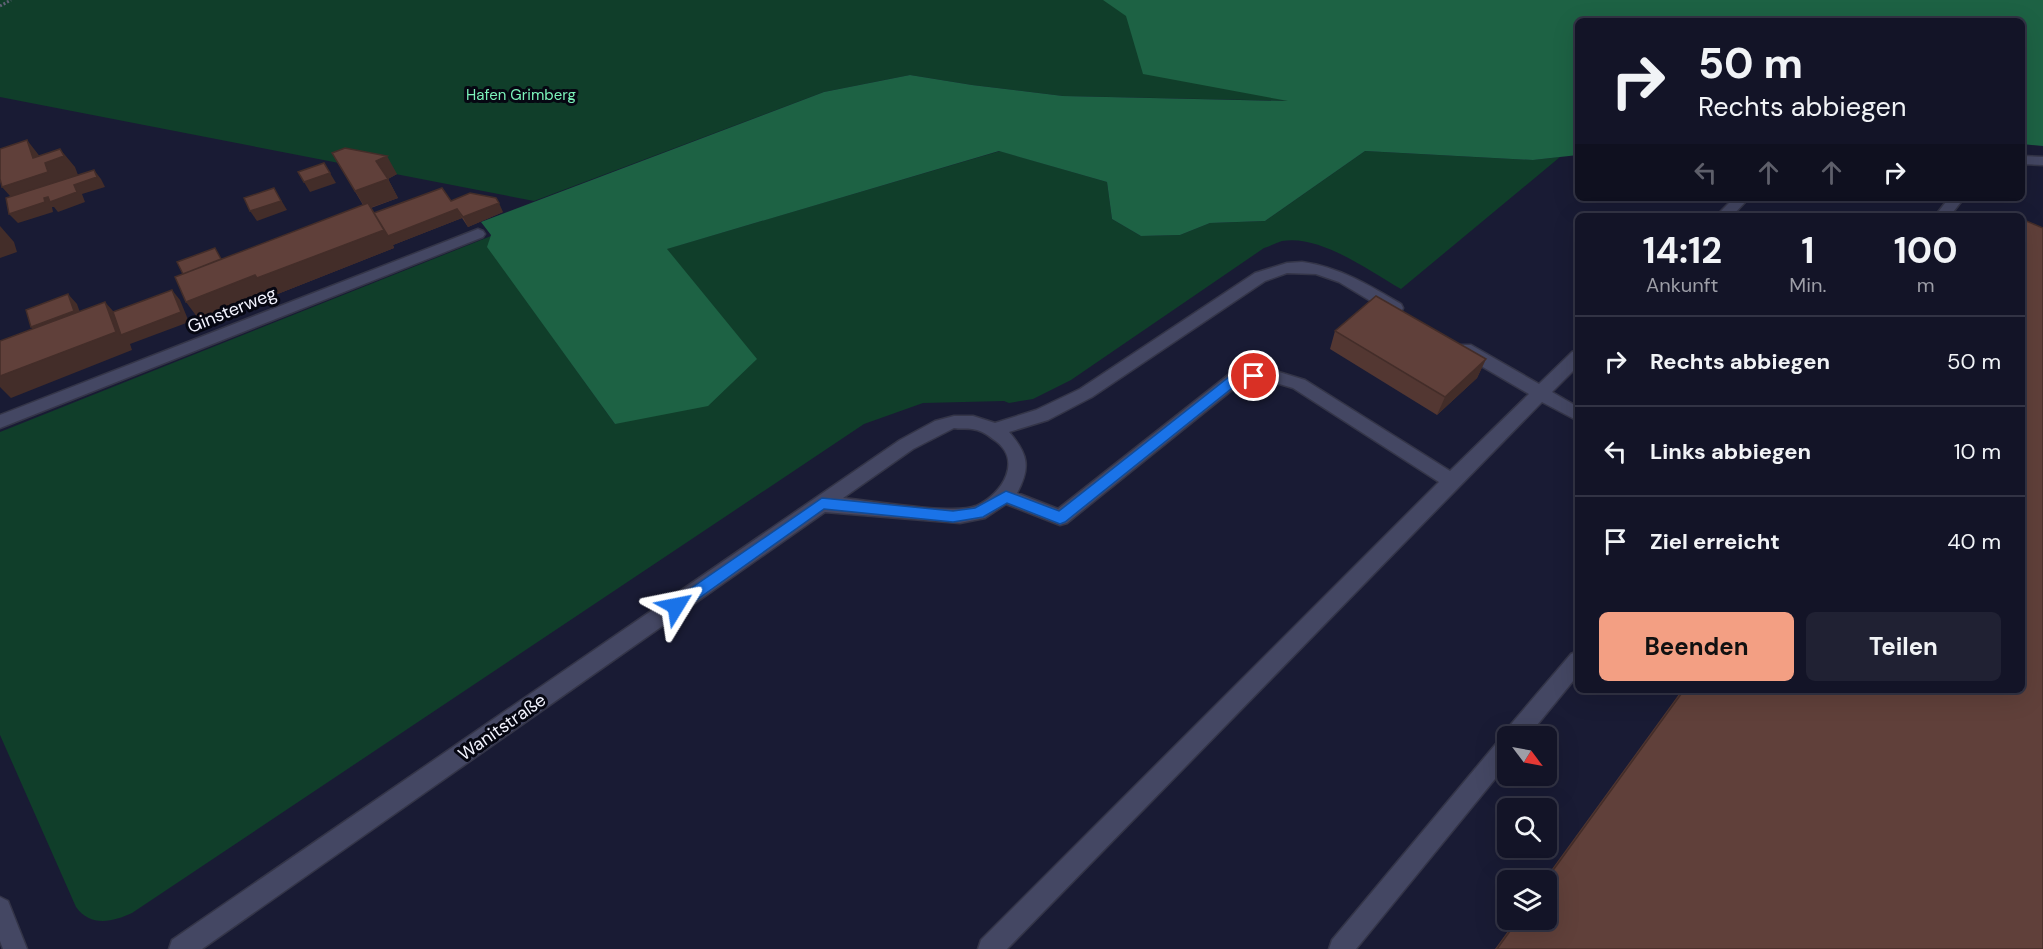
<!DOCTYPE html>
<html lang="de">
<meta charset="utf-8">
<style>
body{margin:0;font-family:"DM Sans",sans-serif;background:#202133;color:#f1f3f6;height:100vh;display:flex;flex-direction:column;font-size:22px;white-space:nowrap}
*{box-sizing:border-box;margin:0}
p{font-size:20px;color:#9d9ea7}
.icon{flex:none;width:33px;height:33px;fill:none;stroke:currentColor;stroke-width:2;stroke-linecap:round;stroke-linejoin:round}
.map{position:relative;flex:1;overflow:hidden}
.panel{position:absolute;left:1575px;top:213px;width:450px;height:480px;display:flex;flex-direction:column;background:#131427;border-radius:9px;box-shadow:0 6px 24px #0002,0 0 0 2px #323344}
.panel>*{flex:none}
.banner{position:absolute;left:1575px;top:18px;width:450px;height:183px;border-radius:9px;box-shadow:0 6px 24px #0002,0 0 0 2px #323344;background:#131427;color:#f1f3f6;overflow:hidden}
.needle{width:39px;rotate:122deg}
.controls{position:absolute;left:1497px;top:726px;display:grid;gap:12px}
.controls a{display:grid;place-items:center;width:60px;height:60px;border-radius:9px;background:#131427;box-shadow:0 6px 24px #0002,0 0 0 2px #323344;font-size:30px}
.pin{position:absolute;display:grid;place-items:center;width:51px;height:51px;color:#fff;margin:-26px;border:3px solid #fff;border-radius:50%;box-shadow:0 2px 6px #0007}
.me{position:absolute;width:66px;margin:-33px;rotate:55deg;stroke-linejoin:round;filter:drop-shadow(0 0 4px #0008)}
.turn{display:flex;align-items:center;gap:21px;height:126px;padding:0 24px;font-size:27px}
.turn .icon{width:78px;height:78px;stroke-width:2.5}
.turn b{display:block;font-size:42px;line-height:51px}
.lanes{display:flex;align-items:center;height:57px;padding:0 24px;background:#0003;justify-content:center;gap:30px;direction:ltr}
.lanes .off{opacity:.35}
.eta{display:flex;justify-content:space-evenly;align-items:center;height:102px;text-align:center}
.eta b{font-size:36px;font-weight:700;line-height:42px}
.action{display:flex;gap:12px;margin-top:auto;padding:12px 24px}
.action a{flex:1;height:69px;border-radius:9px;background:#f39f83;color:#111;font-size:24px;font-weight:700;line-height:69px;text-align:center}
.action a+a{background:#202133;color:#f1f3f6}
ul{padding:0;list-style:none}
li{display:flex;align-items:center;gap:18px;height:90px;padding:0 24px;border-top:2px solid #323344}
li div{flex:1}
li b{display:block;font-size:22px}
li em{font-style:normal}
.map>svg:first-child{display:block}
.green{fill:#103e2a}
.forest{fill:#1d6244}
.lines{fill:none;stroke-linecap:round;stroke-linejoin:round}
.minor-casing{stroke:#343548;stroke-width:3}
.path{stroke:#606176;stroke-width:3;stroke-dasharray:2 2;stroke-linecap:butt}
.minor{fill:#444763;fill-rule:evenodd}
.wall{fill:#533732}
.shaded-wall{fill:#432d29}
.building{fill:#60403a;stroke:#432d29;stroke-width:1.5}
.route{fill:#1a73e8;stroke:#114b97;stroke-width:1.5}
.labels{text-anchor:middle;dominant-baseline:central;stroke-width:6;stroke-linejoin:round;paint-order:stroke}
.far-park-label{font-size:15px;fill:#7cf3bb;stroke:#060712}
.street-label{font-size:18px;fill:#f2f3fe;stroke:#060712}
</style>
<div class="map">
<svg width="2043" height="949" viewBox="0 0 2043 949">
<rect width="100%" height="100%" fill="#191b34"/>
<path class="green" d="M0 0H2043L2022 21H1578L1274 98 1293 101 1063 96 972 85 910 75 824 92 534 201 0 97Z
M1000 151 1107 182 1112 219 1141 236 1180 235 1210 223 1265 221 1365 151 1533 160 1560 157 1401 289C1369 271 1320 234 1282 241 1276 243 1270 246 1264 248L1071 380 1033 399 1009 403 1004 401 923 403 864 424 132 913C113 922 90 927 76 907L0 735V432L491 236 488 247 615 424 666 249Z"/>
<path class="forest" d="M1103 0H2043V146L2022 144V21H1578V155L1533 160 1365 151 1265 221 1210 223 1180 235 1141 236 1112 219 1107 182 999 151 667 249 757 359 708 406 615 424 487 247 491 235 481 222 824 92 910 75 972 85 1063 96 1288 101 1143 74 1126 16Z"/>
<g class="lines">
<defs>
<path id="minor" d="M2022 156 2043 157V165L2022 164Z
M1734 198H1749L1732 216H1716Z
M1949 198H1964L1950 216H1935Z
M478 229 483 231 485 234 483 237 0 428V415Z
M1302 262C1339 267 1369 285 1401 304L1403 308 1401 312H1389L1339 282 1316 274 1287 273 1265 281 1092 397 1048 420 1009 432C1028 454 1031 467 1017 493L1058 509 1232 372 1269 369 1305 380 1450 471 1529 394 1459 353 1457 349 1459 345H1471L1539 384 1572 352 1578 350V366L1552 392 1578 407V421L1542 402 1007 949H978L981 940 1439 482 1293 388 1269 381 1242 382 1067 523 1060 525 1006 504 985 518 960 523 825 512 202 949H169L172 940 900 440 935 421 954 416H973L995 423 1036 410 1080 389 1255 273 1287 263ZM954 428C960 429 967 428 972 429 980 430 987 434 993 439 1024 459 1003 494 976 506 954 515 871 501 843 498L913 449Z
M1578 651V675L1528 736H1508V763L1356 949H1329L1332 940 1500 739 1505 737 1507 729 1571 654Z
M0 897 8 901 27 949H3L0 941Z"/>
</defs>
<use href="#minor" class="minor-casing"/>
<path class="path" d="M0 6 11 0"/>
<use href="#minor" class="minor"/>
</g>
<path class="wall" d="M332 153 397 174 388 179 398 198 371 208 374 213 451 201 503 212 468 227 462 218 393 245 394 248 270 297 268 294 200 321 183 274 363 205Z
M1335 331 1486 359 1477 378 1437 415 1330 349Z
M1682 690H2022L2043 949H1495L1516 920H1546V880H1544Z"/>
<path class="shaded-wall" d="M27 140 45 163 60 149 75 167 78 175 18 205 2 187Z
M387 156 397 174 386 180 376 161Z
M94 170 101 179 105 187 82 194 85 202 58 212 54 207H52L53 212 18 223 9 214 74 185Z
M330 173 336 183 310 192 304 182Z
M388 179 398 198 366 209 355 191Z
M274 188 287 210 257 221 250 211Z
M499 203 503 212 468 227 463 217Z
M457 209 462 218 393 245 394 248 270 297 268 294 200 321 186 302 255 275 384 230Z
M0 226 14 242 17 252 0 258Z
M172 290 180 300 189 322 130 344 132 350 11 398 0 387V376L105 302 121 320Z
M68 294 77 304 83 321 40 337 31 327Z
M1486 359 1477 378 1437 415 1445 397Z"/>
<path class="building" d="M27 140 33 158 60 149 64 156 45 163 48 172 2 187 0 179V149Z
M345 148 387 156 376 161 388 179 355 191 332 153Z
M324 163 330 173 304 182 298 172Z
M94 170 97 177 74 185 77 192 50 202 48 197 44 198 45 202 9 214 6 198Z
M274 188 281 201 250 211 244 198Z
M442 188 451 201 470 193 496 198 499 203 463 217 457 209 388 236 374 213Z
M368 203 384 230 257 278 255 275 186 302 175 277Z
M2024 220 2043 228V949H1497L1518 920H1546V880L1684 690H2022V223Z
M215 248 221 259 183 274 177 262Z
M172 290 181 312 121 335 113 312Z
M68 294 74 311 31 327 26 310Z
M1376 296 1486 359 1445 397 1335 331Z
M105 302 116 332 0 376V341Z"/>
<path class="route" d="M1254 371 1260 376 1258 379 1241 381 1065 522 1060 524 1007 503 983 517 953 522 824 509 681 611 676 613 671 611 669 606 671 602 822 498 953 511 975 508 1006 491 1059 511 1234 373Z"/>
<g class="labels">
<g class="far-park-label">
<text x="521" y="95">Hafen Grimberg</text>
</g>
<g class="street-label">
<text transform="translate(232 310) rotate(-22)">Ginsterweg</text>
<text transform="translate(502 727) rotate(-35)">Wanitstraße</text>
</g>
</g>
</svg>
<div class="controls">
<a><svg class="needle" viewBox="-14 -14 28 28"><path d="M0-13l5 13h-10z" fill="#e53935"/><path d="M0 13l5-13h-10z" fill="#9d9ea7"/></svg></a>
<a><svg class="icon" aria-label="search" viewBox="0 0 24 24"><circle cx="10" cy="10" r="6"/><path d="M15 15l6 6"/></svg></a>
<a><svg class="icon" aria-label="layers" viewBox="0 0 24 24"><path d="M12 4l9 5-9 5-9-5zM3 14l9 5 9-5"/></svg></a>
</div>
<div class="pin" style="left:1254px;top:376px;background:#d93025"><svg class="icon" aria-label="arrive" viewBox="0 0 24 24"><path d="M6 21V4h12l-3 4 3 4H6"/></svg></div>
<svg class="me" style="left:676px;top:606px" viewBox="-20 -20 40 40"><path d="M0-17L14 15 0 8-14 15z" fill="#1a73e8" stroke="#fff" stroke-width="4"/></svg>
<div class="banner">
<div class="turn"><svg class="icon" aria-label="right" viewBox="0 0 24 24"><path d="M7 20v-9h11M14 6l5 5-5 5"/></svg><div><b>50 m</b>Rechts abbiegen</div></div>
<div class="lanes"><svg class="icon off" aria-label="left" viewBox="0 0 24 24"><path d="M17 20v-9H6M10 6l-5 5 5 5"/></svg><svg class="icon off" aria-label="ahead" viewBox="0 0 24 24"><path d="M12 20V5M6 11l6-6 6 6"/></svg><svg class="icon off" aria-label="ahead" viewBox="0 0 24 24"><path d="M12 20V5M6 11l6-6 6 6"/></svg><svg class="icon" aria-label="right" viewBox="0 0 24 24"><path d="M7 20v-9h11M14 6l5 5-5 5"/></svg></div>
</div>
<section class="panel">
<div class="eta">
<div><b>14:12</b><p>Ankunft</p></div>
<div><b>1</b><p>Min.</p></div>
<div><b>100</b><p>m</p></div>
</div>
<ul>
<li><svg class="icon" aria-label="right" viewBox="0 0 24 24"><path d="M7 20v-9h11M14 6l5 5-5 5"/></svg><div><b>Rechts abbiegen</b></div><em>50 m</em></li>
<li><svg class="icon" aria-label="left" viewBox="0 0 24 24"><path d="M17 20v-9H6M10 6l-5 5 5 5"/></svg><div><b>Links abbiegen</b></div><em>10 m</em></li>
<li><svg class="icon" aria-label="arrive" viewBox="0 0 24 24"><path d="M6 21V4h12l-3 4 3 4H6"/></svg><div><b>Ziel erreicht</b></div><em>40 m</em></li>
</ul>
<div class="action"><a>Beenden</a><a>Teilen</a></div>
</section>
</div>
